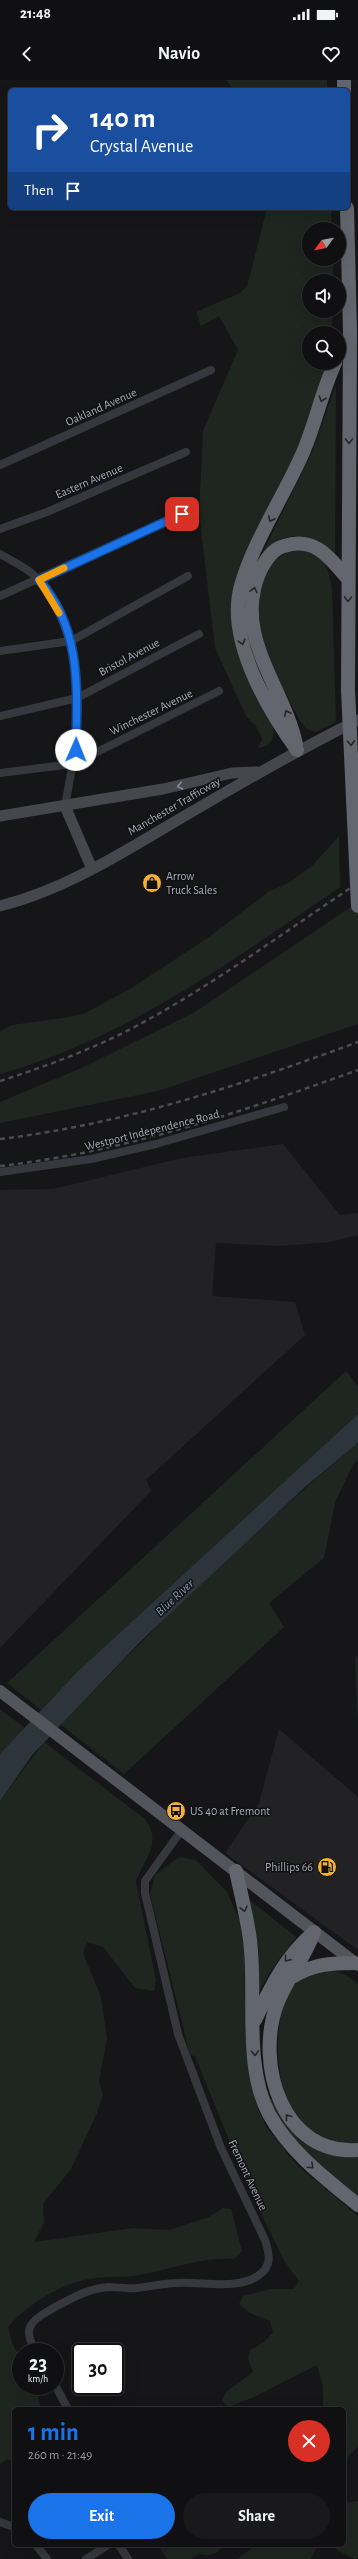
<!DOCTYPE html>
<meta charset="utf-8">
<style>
body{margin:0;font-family:"Alegreya Sans",sans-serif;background:#19191b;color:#f1f3f6;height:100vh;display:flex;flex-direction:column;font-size:15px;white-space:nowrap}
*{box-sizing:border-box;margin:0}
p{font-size:13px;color:#9c9d9f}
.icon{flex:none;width:22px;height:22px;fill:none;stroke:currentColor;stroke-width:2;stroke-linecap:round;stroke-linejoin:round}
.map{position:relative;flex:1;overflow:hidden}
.sheet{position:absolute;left:12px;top:2327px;width:334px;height:140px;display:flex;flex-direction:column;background:#101012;border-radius:6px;box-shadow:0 4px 16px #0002,0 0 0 1px #303032}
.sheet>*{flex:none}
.top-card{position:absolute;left:8px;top:8px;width:342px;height:122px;border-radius:6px;box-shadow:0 4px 16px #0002,0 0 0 1px #303032;background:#1a4fa0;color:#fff;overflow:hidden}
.needle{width:26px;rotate:237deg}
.tools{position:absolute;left:302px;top:142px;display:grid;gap:8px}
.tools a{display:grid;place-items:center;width:44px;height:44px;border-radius:50%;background:#101012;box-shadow:0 4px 16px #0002,0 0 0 1px #303032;font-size:20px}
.speed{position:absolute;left:12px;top:2263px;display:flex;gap:8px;font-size:20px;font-weight:700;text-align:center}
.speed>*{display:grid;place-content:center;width:52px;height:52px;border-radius:50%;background:#101012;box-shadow:0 4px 16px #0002,0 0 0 1px #303032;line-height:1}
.speed small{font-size:10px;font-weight:400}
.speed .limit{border:2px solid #111;border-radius:6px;background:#fff;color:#111}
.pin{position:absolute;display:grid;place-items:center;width:34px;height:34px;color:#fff;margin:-17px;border-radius:8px;box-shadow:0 2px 6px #0006}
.me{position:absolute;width:44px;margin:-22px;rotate:1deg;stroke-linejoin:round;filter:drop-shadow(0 0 3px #0008)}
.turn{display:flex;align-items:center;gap:14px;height:84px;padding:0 16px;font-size:18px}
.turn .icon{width:52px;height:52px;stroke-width:2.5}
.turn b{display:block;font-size:28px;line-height:34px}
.then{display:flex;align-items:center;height:38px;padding:0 16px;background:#0003;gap:8px;font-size:15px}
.round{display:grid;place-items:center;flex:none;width:42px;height:42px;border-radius:21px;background:#19191b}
.head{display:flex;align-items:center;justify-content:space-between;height:68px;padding:0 16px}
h1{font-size:24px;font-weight:700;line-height:30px;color:#1a73e8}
.action{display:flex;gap:8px;margin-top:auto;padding:8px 16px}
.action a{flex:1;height:46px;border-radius:24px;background:#1a73e8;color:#fff;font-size:16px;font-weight:700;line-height:46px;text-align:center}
.action a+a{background:#19191b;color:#f1f3f6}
.status{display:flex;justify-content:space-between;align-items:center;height:28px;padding:0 20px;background:#101012;direction:ltr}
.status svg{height:11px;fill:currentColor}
header{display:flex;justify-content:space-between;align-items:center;height:52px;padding:0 16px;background:#101012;font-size:18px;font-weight:700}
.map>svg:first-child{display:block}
.built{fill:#222225}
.green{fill:#1e261f}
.water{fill:#2c353c}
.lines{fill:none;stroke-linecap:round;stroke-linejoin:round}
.minor{stroke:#37383d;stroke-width:8}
.secondary{stroke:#45474d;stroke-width:11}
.primary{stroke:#53555c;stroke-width:12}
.motorway{stroke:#63666e;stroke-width:14}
.rail{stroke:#4a4c52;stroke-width:2.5;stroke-dasharray:5 4;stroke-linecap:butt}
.motorway-bridge{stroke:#63666e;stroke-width:14}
.oneway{stroke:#26262a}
.oneway2{stroke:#858993}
.route-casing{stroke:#114b97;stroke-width:10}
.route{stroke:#1a73e8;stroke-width:7}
.slow{stroke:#f59e0b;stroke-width:7}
.labels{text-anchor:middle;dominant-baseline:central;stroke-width:3;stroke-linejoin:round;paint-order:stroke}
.street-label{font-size:12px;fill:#a8adb8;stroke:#111113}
.poi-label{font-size:12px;fill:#a8adb8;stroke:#111113;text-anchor:start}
.water-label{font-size:13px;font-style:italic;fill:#7f9bb3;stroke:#111113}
</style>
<div class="status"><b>21:48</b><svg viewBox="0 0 49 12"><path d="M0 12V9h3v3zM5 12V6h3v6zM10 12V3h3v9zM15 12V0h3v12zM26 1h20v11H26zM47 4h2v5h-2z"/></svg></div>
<header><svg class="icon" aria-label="back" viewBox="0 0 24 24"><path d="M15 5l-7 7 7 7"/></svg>Navio<svg class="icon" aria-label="heart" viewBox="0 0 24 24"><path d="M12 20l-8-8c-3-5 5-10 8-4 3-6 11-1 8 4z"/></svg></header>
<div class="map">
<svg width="358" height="2479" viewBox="0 0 358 2479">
<rect width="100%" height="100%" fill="#161618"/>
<path class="built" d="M283 1064 340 1135 358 1133V1155L330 1162 280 1166 216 1163 212 1216 295 1222 305 1255 146 1400 151 1411 0 1568V1110L53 1109 182 1078Z
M279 1649 358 1717V1870L225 1773 259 1723Z"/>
<path class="green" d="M226 0H327V10H234Z
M267 128H331L332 149H309V179H333V201H309V231H333L331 253H309V283H327L324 294C315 321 307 351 295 377 268 433 223 491 234 557 240 592 265 618 274 651 272 662 269 667 258 668L262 659 256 646 246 636 215 568 199 433 203 351 238 270 219 236 201 246 196 232 240 213 247 206Z
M336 305 335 475C312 453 282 447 261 476L312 372Z
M297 469C323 475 328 483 332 509L336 642 316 652 307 649 300 641C279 598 250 556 262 506 267 483 276 476 297 469Z
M339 756 340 807C235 879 123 960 0 994V951L12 945 69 937 85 933 130 909 209 857 268 812 288 803 312 786Z
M358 822V944L158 1011 0 1043V1022L86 986 195 932Z
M346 1291 358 1307V1334L77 1592 41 1630 7 1603Z
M358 1363V1380L353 1385 335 1422 324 1478 269 1523 284 1547 124 1694 61 1645C155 1546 253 1451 358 1363Z
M355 1577 358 1578V1646Z
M0 1629 25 1648 0 1675Z
M44 1662 145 1739C163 1765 144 1777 136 1802L156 1900 154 1911 135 1908 103 1867 87 1862 83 1873 101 1917 107 1958 99 2001 103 2014 97 2033 71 2089 43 2124 44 2142 34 2162 133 2148 169 2150 209 2137 223 2128 231 2129 242 2171 234 2179C203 2177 175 2188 145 2194 126 2198 114 2196 96 2198 65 2201 28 2223 8 2247L12 2263 21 2279V2306H36L41 2329H14V2383L8 2379 0 2384V1721Z
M179 1777 196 1780 227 1812 240 1841 244 1869 246 1971 258 2029 267 2048 296 2084 358 2136V2366L344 2381V2329H323V2306L317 2285 252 2318 228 2327 222 2320 226 2312 253 2292 248 2278 250 2270 264 2262 273 2252 270 2241 250 2233 239 2224 243 2216 270 2209H294L299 2201 285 2182 248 2107 195 1976 190 1975 150 1814 155 1795Z
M246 1817 296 1857 270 1892 259 1912V1868Z
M332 1890 346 1895 358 1904V2065L353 2066C332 2061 312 2057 297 2039 274 2010 269 1927 298 1901 308 1893 320 1892 332 1890Z
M273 2018C287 2053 318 2080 358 2077V2119C322 2089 289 2062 269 2019Z
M358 2421V2478L355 2479 338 2471 334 2465H344V2423Z
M162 2465H223L224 2466C216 2474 210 2477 199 2474L191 2479H167L160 2468Z
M256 2465H318L311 2479H237Z"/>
<path class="water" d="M358 1334V1363L305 1407 141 1561 33 1674 0 1721V1675L2 1672 77 1592Z"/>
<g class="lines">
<path class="minor" d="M0 385 211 290
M0 449 47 432 186 372
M0 474C12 481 26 487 36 497 45 504 50 517 56 527 89 591 78 658 65 726
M0 516 181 434
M0 571 71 561 188 496
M0 636 77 618 199 554
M0 693 73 684 219 611
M0 1092 91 1079 156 1064 284 1027
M36 2272C23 2250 28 2242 50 2230 68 2220 88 2208 109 2207 118 2207 128 2209 137 2208 150 2207 163 2203 176 2203 201 2201 238 2211 259 2195 273 2185 269 2173 265 2160L221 2068 178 1954 145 1813V1801L181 1751
M55 2305 68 2329
M0 2442 14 2447
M36 2465 47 2479
M119 2465 128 2479
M86 2479 108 2465"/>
<path class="secondary" d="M65 726 92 789
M0 736 163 709 232 693 257 692
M0 826C68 809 128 769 188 734 244 701 300 669 358 640"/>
<path class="primary" d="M0 1611 358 1885"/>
<path class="motorway" d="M344 0V10
M347 128 350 252 348 610
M296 664C283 605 232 555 260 491 265 481 272 469 284 466 315 456 330 478 348 499
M297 670C267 628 226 559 241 506 252 465 283 417 301 377 315 347 321 313 335 283
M236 1791C241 1814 247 1837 250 1860 257 1914 243 1985 269 2034 290 2072 325 2098 358 2125
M314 1852C305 1878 287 1898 277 1924 255 1984 282 2076 358 2070
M292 1897C313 1884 331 1883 355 1883
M255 1940C271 1907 285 1877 313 1853"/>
<path class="rail" d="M0 1001C41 988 82 973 121 954 204 912 281 854 358 803
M0 1059C124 1044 241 1005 358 962
M0 1086C124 1072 241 1032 358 990"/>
<path class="motorway-bridge" d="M348 610 358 826"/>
</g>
<defs><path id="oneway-chevron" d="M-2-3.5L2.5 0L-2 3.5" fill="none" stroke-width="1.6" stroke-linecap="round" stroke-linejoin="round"/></defs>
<g class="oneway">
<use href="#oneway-chevron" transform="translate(322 319) rotate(109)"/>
<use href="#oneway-chevron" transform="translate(349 361) rotate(91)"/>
<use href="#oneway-chevron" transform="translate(271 439) rotate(116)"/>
<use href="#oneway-chevron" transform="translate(254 510) rotate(-77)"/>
<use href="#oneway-chevron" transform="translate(348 519) rotate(91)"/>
<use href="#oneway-chevron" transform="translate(242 562) rotate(74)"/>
<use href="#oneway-chevron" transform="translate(287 633) rotate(-116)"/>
<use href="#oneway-chevron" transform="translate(351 663) rotate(87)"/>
<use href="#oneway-chevron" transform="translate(244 1829) rotate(78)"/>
<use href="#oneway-chevron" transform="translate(287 1879) rotate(129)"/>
<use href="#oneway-chevron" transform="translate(255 1973) rotate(87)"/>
<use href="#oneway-chevron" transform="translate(288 2037) rotate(-128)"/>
<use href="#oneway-chevron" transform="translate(311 2086) rotate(43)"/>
</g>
<use class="oneway2" href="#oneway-chevron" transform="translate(180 706) rotate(168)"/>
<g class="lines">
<defs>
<path id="route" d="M76 670C77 609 82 549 39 500L182 434"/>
</defs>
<use href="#route" class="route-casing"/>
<use href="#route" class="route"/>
<path class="slow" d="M59 533 39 500 64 488"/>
</g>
<defs>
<symbol id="shop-disc" viewBox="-11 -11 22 22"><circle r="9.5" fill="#f2b134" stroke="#111113"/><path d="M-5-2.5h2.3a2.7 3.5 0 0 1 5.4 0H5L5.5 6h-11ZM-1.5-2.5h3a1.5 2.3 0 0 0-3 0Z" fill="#111"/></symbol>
<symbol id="bus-disc" viewBox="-11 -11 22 22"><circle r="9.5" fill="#f2b134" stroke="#111113"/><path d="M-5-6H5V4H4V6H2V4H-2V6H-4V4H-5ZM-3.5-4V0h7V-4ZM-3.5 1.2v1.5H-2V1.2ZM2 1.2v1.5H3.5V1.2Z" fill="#111"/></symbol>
<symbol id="fuel-disc" viewBox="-11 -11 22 22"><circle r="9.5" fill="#f2b134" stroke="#111113"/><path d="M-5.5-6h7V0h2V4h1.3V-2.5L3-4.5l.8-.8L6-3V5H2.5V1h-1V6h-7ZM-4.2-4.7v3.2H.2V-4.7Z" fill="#111"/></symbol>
</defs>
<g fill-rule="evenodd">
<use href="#shop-disc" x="141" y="792" width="22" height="22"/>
<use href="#bus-disc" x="165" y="1720" width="22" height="22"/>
<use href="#fuel-disc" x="316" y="1776" width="22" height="22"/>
</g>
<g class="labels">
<g class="street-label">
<text transform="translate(101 327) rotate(-24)">Oakland Avenue</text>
<text transform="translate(89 401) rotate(-23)">Eastern Avenue</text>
<text transform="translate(129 577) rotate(-28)">Bristol Avenue</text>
<text transform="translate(151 632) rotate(-26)">Winchester Avenue</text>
<text transform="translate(174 726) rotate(-30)">Manchester Trafficway</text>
<text transform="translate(152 1050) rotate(-14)">Westport Independence Road</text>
<text transform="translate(248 2095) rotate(65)">Fremont Avenue</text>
</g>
<g class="poi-label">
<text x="166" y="796">Arrow<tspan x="166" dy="14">Truck Sales</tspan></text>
<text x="190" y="1731">US 40 at Fremont</text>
<text x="313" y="1787" text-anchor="end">Phillips 66</text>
</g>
<g class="water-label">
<text transform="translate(175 1518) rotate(-43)">Blue River</text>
</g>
</g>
</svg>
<div class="tools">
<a><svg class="needle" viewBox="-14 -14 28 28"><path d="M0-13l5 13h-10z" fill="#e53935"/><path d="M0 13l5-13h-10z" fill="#9c9d9f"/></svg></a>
<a><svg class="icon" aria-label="sound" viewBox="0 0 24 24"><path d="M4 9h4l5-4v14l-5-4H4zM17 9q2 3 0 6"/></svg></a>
<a><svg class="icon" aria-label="search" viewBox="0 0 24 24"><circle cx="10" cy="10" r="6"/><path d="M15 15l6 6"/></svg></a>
</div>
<div class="speed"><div>23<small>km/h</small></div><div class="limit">30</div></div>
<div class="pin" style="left:182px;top:434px;background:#d93025"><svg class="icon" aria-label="arrive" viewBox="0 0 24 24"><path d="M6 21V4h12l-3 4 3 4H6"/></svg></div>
<svg class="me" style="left:76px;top:670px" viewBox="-20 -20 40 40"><circle r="19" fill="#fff"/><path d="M0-13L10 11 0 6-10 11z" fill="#1a73e8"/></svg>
<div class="top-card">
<div class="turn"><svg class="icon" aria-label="right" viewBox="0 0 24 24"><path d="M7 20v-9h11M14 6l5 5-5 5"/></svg><div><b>140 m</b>Crystal Avenue</div></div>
<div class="then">Then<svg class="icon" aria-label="arrive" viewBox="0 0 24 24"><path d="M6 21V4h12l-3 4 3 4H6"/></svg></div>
</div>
<section class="sheet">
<div class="head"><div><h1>1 min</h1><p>260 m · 21:49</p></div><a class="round" style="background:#d93025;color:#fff"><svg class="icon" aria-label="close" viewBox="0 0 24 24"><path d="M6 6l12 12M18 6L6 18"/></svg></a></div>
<div class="action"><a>Exit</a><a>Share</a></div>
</section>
</div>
